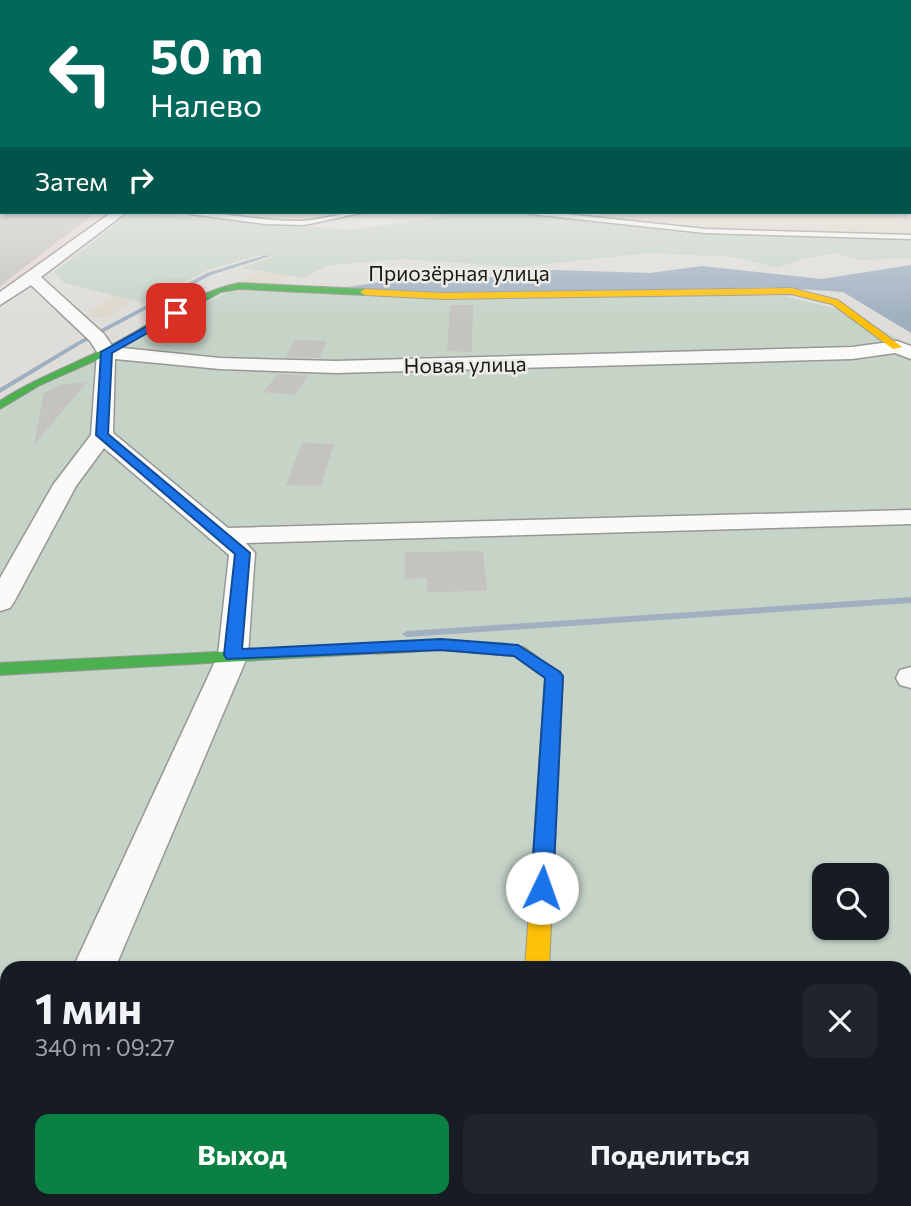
<!DOCTYPE html>
<html lang="ru">
<meta charset="utf-8">
<style>
body{margin:0;font-family:Commissioner,sans-serif;background:#20242c;color:#f1f3f6;height:100vh;display:flex;flex-direction:column;font-size:26px;white-space:nowrap}
*{box-sizing:border-box;margin:0}
p{font-size:23px;color:#9ea1a6}
.icon{flex:none;width:38px;height:38px;fill:none;stroke:currentColor;stroke-width:2;stroke-linecap:round;stroke-linejoin:round}
.map{position:relative;flex:1;overflow:hidden}
.drawer{position:absolute;left:0px;top:961px;width:912px;height:247px;display:flex;flex-direction:column;background:#171b24;border-radius:21px 21px 0 0;box-shadow:0 2px 5px #0004}
.drawer>*{flex:none}
.hud{position:absolute;left:0px;top:0px;width:912px;height:214px;box-shadow:0 2px 5px #0004;background:#00695c;color:#fff;overflow:hidden}
.controls{position:absolute;left:812px;top:863px;display:grid;gap:14px}
.controls a{display:grid;place-items:center;width:77px;height:77px;border-radius:14px;background:#171b24;box-shadow:0 2px 5px #0004;font-size:35px}
.pin{position:absolute;display:grid;place-items:center;width:60px;height:60px;color:#fff;margin:-30px;border-radius:14px;box-shadow:0 4px 10px #0006}
.me{position:absolute;width:77px;margin:-38px;rotate:3deg;stroke-linejoin:round;filter:drop-shadow(0 0 5px #0008)}
.turn{display:flex;align-items:center;gap:24px;height:147px;padding:0 35px;font-size:32px}
.turn .icon{width:91px;height:91px;stroke-width:2.5}
.turn b{display:block;font-size:49px;line-height:60px}
.then{display:flex;align-items:center;height:66px;padding:0 35px;background:#0003;gap:14px;font-size:26px}
.round{display:grid;place-items:center;flex:none;width:74px;height:74px;border-radius:14px;background:#20242c}
.head{display:flex;align-items:center;justify-content:space-between;height:119px;padding:0 35px}
h1{font-size:42px;font-weight:700;line-height:52px}
.cta{display:flex;gap:14px;margin-top:auto;padding:14px 35px}
.cta a{flex:1;height:80px;border-radius:14px;background:#0b8043;color:#fff;font-size:28px;font-weight:700;line-height:80px;text-align:center}
.cta a+a{background:#20242c;color:#f1f3f6}
.map>svg:first-child{display:block}
.commercial{fill:#ded8cb}
.industrial{fill:#e4d5d1}
.green{fill:#c6d4c8;fill-rule:evenodd}
.water{fill:#a0b0c1}
.lines{fill:none;stroke-linecap:round;stroke-linejoin:round}
.stream{fill:#a0b0c1;fill-rule:evenodd}
.building{fill:#c4c3c0}
.lane-casing{stroke:#989795;stroke-width:3}
.street-casing{stroke:#989795;stroke-width:3}
.fast-casing{stroke:#989795;stroke-width:2}
.slow-casing{stroke:#989795;stroke-width:2}
.lane{fill:#fafaf9;fill-rule:evenodd}
.street{fill:#fafaf9;fill-rule:evenodd}
.fast{fill:#4caf50;fill-rule:evenodd}
.slow{fill:#ffc107;fill-rule:evenodd}
.route{fill:#1a73e8;stroke:#114b97;stroke-width:2}
.labels{text-anchor:middle;dominant-baseline:central;stroke-width:5;stroke-linejoin:round;paint-order:stroke}
.far-street-label{font-size:21px;fill:#1a1a18;stroke:#eeece7}
</style>
<div class="map">
<svg width="911" height="1206" viewBox="0 0 911 1206">
<rect width="100%" height="100%" fill="#dfddda"/>
<path class="commercial" d="M200 212H348L302 223 193 268 103 318 86 317Z
M466 212H854L911 218V243L308 262 284 278 285 289 227 287 342 234Z"/>
<path class="industrial" d="M0 183 2 212H110L0 294Z"/>
<path class="green" d="M474 212 525 214 685 233 911 239V258L861 260 835 253 802 259 778 268 734 257 649 253 520 267 402 259 329 265 303 278 241 268 273 257 265 254 210 269 144 303 64 283 54 272 131 213 349 230Z
M230 291 784 296 854 313 911 347V1206H0V406ZM824 875H877V928H824ZM7 968H905V1200H7Z"/>
<path class="water" d="M911 265V333L843 292 772 287 431 295 347 287 395 280 503 277 554 270 650 273 702 266 822 279Z"/>
<g class="lines">
<path class="stream" d="M266 255 270 256 211 275 81 344 0 393V388L77 342 207 273Z
M911 597V603L407 637 402 634 407 631Z"/>
</g>
<path class="building" d="M0 212H96L0 286Z
M450 305H473L472 352 447 351Z
M294 340 327 341 320 358 286 357Z
M278 374 309 375 294 395 263 392Z
M87 382 34 445 44 393 63 384Z
M302 443 334 444 321 486 286 485Z
M483 551 487 591 427 592V578L405 579V552Z"/>
<g class="lines">
<defs>
<path id="lane" d="M910 150H911V153H910Z
M0 160H2V164H0Z
M187 212C225 212 263 222 301 221 323 220 344 211 366 212L304 225 266 224 190 214Z
M527 212H547L705 229 911 235V239L705 233 530 214Z"/>
<path id="street" d="M0 174H2V182H0Z
M112 212H127L41 277 104 334 113 347 220 358 336 361 852 347 897 341 911 346V359L895 353 852 359 336 373 220 369 115 359 113 433 228 528 911 510V524L246 543 255 553 248 655 115 968H73L218 655 229 555 104 448 76 486 14 602 10 608 0 611V578L53 485 91 435 97 352 90 341 31 285 0 305V292Z
M911 667V688L900 685 896 678 900 670Z
M7 1141V1200H10L0 1205V1144Z
M498 1200H548V1206H498Z"/>
<path id="fast" d="M910 173H911V177H910Z
M239 283 365 289 370 292 365 295 239 289 221 292 110 354 40 385 0 409V401C34 379 67 367 102 350 147 328 190 293 239 283Z
M376 644 382 645 384 649 382 653 0 675V663Z"/>
<path id="slow" d="M910 195H911V200H910Z
M791 288 838 300 902 347 893 349 832 304 791 294 442 299 365 295 360 292 365 289 442 293Z
M441 640 524 647 563 676 549 968H525L545 678 514 656 441 650 376 654 368 649 376 644Z"/>
</defs>
<use href="#lane" class="lane-casing"/>
<use href="#street" class="street-casing"/>
<use href="#fast" class="fast-casing"/>
<use href="#slow" class="slow-casing"/>
<use href="#lane" class="lane"/>
<use href="#street" class="street"/>
<use href="#fast" class="fast"/>
<use href="#slow" class="slow"/>
</g>
<linearGradient id="sky" x2="0" y2="1"><stop stop-color="#8bb2d8"/><stop offset="0.47" stop-color="#f1f0ee"/><stop offset="1" stop-color="#f1f0ee" stop-opacity="0"/></linearGradient>
<rect width="911" height="318" fill="url(#sky)"/>
<path class="route" d="M176 310 179 315 112 353 108 434 250 553 242 649 441 639 518 645 560 672 563 676 553 888 549 895 542 897 534 895 531 888 545 678 514 656 441 650 227 659 224 655 235 554 96 435 101 352Z"/>
<g class="labels">
<g class="far-street-label">
<text x="459" y="272">Приозёрная улица</text>
<text transform="translate(465 364) rotate(-1)">Новая улица</text>
</g>
</g>
</svg>
<div class="controls">
<a><svg class="icon" aria-label="search" viewBox="0 0 24 24"><circle cx="10" cy="10" r="6"/><path d="M15 15l6 6"/></svg></a>
</div>
<div class="pin" style="left:176px;top:313px;background:#d93025"><svg class="icon" aria-label="arrive" viewBox="0 0 24 24"><path d="M6 21V4h12l-3 4 3 4H6"/></svg></div>
<svg class="me" style="left:542px;top:888px" viewBox="-20 -20 40 40"><circle r="19" fill="#fff"/><path d="M0-13L10 11 0 6-10 11z" fill="#1a73e8"/></svg>
<div class="hud">
<div class="turn"><svg class="icon" aria-label="left" viewBox="0 0 24 24"><path d="M17 20v-9H6M10 6l-5 5 5 5"/></svg><div><b>50 m</b>Налево</div></div>
<div class="then">Затем<svg class="icon" aria-label="right" viewBox="0 0 24 24"><path d="M7 20v-9h11M14 6l5 5-5 5"/></svg></div>
</div>
<section class="drawer">
<div class="head"><div><h1>1 мин</h1><p>340 m · 09:27</p></div><a class="round"><svg class="icon" aria-label="close" viewBox="0 0 24 24"><path d="M6 6l12 12M18 6L6 18"/></svg></a></div>
<div class="cta"><a>Выход</a><a>Поделиться</a></div>
</section>
</div>
